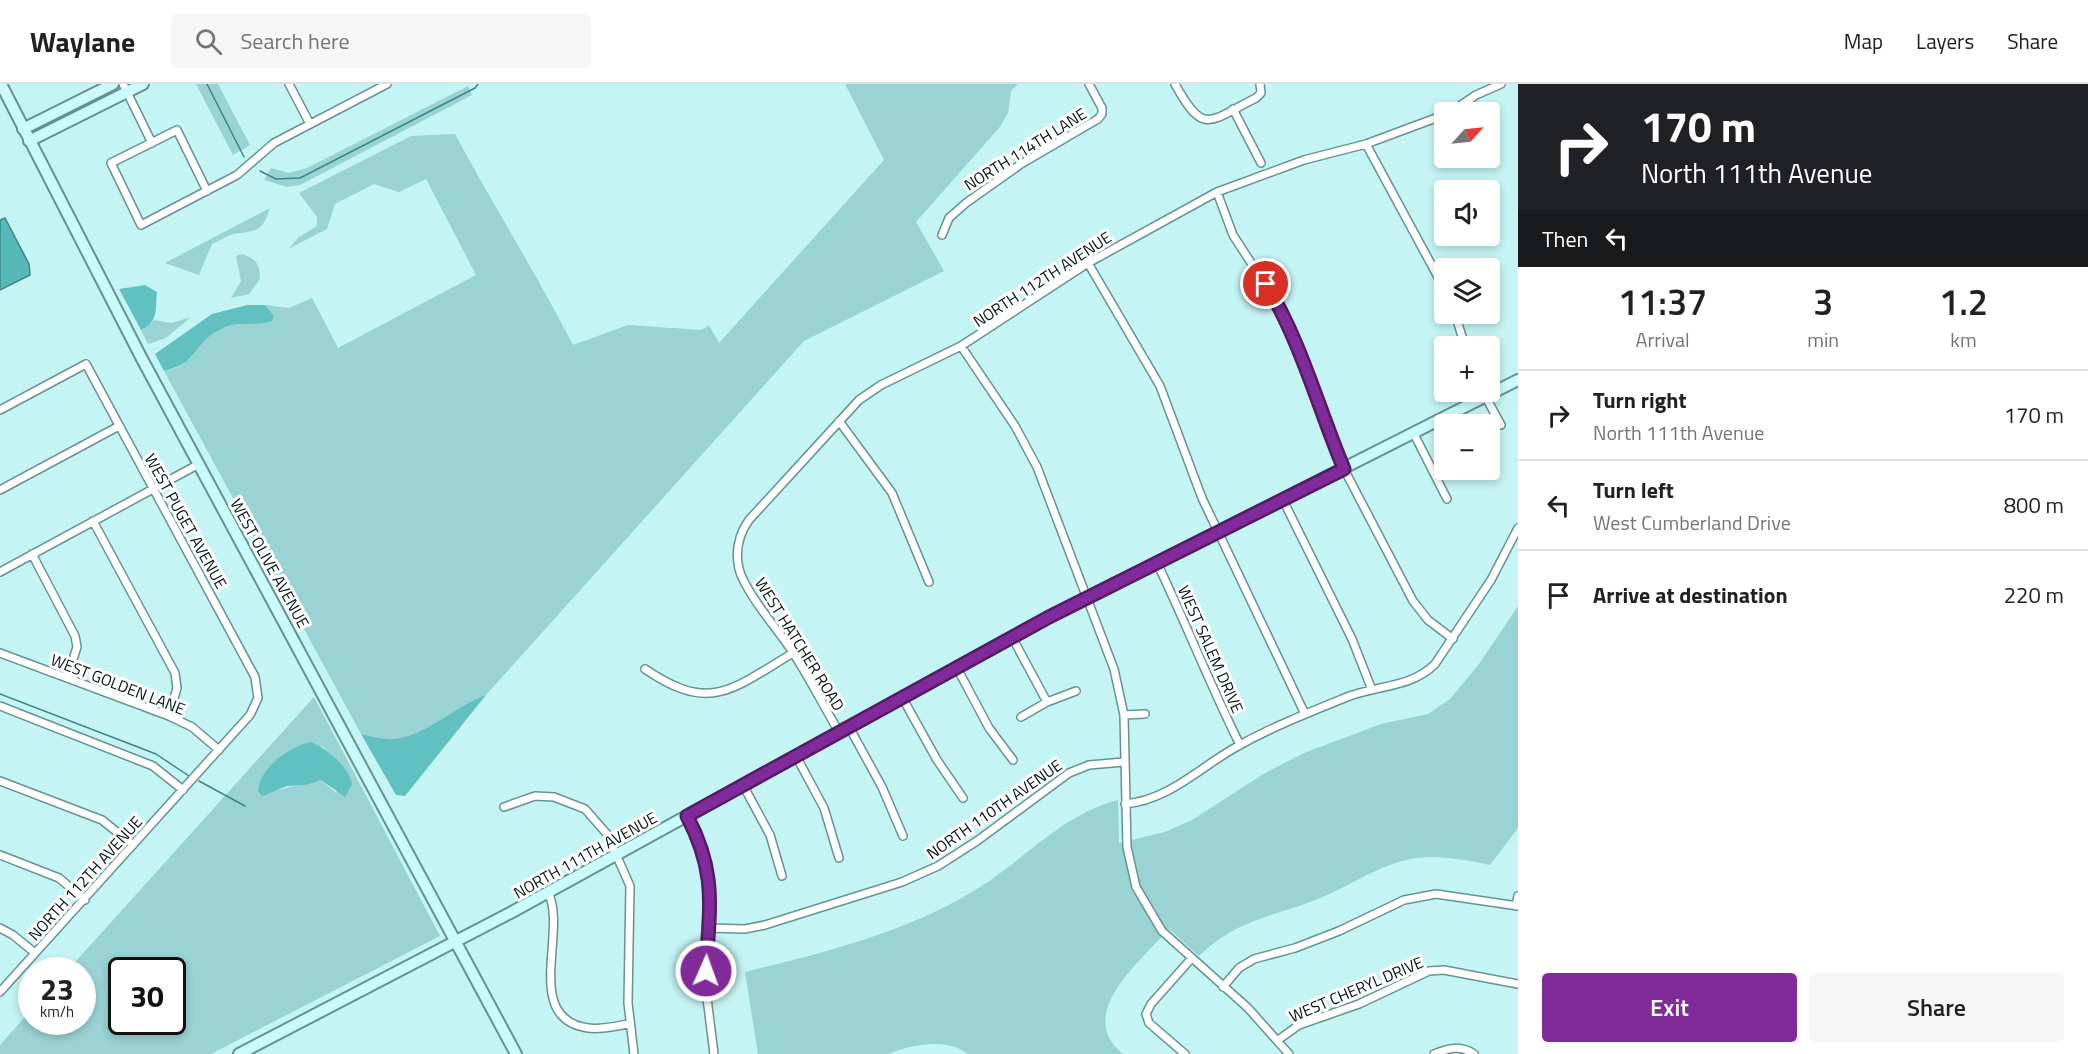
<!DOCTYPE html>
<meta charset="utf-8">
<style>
body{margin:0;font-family:"Titillium Web",sans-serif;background:#f6f6f6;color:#202124;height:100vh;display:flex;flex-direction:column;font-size:22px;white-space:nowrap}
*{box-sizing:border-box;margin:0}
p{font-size:20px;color:#757577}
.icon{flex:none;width:33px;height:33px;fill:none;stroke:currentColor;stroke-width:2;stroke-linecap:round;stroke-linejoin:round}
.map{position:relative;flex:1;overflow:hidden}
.drawer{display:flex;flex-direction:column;background:#fff;width:570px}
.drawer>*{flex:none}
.hud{background:#202124;color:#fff;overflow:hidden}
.needle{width:39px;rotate:63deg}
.tools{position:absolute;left:1434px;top:18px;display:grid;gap:12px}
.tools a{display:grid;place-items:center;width:66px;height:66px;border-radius:6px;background:#fff;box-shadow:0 3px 9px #0003;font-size:30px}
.speed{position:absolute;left:18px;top:873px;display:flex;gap:12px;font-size:30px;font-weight:700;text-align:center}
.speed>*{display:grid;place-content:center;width:78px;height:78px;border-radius:50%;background:#fff;box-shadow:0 3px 9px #0003;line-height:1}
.speed small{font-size:15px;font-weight:400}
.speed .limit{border:3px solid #111;border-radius:9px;background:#fff;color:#111}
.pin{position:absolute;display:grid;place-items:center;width:51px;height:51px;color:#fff;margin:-26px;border:3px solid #fff;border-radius:50%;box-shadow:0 2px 6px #0007}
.me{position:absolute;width:66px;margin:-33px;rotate:2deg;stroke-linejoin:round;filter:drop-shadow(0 0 4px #0008)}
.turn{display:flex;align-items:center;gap:21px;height:126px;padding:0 24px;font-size:27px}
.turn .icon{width:78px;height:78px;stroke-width:2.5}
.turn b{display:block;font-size:42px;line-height:51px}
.then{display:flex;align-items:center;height:57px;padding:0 24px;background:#0003;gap:12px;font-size:22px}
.eta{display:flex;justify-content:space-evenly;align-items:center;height:102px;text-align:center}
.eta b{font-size:36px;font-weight:600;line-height:42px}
.primary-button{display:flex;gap:12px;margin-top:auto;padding:12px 24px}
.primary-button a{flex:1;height:69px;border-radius:6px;background:#802b99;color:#fff;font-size:24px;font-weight:600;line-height:69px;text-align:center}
.primary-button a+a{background:#f6f6f6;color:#202124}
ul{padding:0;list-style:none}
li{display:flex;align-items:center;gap:18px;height:90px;padding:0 24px;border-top:2px solid #e0e0e0}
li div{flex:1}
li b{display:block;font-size:22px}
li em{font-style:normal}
header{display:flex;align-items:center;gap:36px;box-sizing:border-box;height:84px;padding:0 30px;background:#fff;border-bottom:2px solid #e0e0e0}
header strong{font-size:28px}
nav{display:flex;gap:33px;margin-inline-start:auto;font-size:21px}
.search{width:420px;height:54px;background:#f6f6f6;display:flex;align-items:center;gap:15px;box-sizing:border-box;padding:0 21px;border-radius:6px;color:#757577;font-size:22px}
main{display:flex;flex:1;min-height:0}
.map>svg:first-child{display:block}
.green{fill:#9ad3d3;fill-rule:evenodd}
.forest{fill:#61c1c1}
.water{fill:#57b8b8;stroke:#3e8686;stroke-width:1.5}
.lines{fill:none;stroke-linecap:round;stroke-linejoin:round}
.stream{stroke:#3e8686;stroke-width:1.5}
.street-casing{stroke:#669392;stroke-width:10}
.secondary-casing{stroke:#669392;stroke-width:14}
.street{stroke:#fff;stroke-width:7}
.secondary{stroke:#cbfafa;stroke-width:10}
.route-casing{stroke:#531c63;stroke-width:15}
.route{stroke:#802b99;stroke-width:10}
.labels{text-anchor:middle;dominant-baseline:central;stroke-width:6;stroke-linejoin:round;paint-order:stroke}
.street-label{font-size:16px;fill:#021212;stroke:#fff}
</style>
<header>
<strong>Waylane</strong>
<div class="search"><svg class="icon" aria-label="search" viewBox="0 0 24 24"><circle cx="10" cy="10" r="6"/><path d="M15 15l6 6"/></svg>Search here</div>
<nav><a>Map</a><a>Layers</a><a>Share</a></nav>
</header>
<main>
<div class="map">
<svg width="1518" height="970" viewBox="0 0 1518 970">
<rect width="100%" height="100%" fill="#c4f4f3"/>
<path class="green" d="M196 0H218L250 61 233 71Z
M845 0H1018L1011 7 1008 29 999 44 916 138 944 187 804 257 486 611C454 622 428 651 394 655 384 656 371 652 361 650L164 287C171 285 180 283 186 278 198 268 205 252 220 245 239 236 258 244 274 232L265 221 289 224 312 214 338 264 476 191 426 95 399 108 374 100 335 120 327 145 288 165 299 153 317 142V133L299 109 411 52 455 50C493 121 536 189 573 261L628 241 701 246 709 241 719 259 884 76Z
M468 2 472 11 300 101 287 103 264 96 271 84 289 89 307 84Z
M270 124C262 149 257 146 234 150 226 152 219 157 212 160L199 191 165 179Z
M242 170C256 175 260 180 260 195L249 210 231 214 241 197 236 172Z
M191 233 166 254 148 260 141 246 154 236 172 239Z
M1518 522V744L1490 781C1466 776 1441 771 1416 774 1383 779 1356 798 1327 811 1278 833 1240 832 1199 872L1169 845C1142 876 1073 930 1123 970H968C946 953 911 961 888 970H758L745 888C826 868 909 848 980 803 1026 774 1063 730 1118 716L1119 759 1165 748 1192 736 1265 689 1304 669 1381 640 1428 630 1450 615 1479 580Z
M314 613 440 852 211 970H0V961L31 926 32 938H82V886H68ZM322 662 346 686 336 709 321 696 277 706ZM122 886H172V938H122Z"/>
<path class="forest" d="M145 201 157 208C155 226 159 237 141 246L119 205Z
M247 221H265L274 232 272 237C255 243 238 236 221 245 205 252 198 267 186 278 180 282 171 285 164 287L155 270 212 230Z
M486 611 405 712 396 711 361 650C371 652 384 656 394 655 428 651 454 622 486 611Z
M311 658C325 663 350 684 352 700L345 713 321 696 306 701 287 702 262 712 258 707C260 683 289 663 311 658Z"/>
<path class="water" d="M5 134 29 180 30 191 0 206V136Z"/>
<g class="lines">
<path class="stream" d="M207 0 244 73
M260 87 276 95 300 94 475 4 478 0
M0 610 156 670 189 692
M199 697 245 722"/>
<defs>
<path id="street" d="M123 0 152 59
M289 0 310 40
M1175 0C1204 53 1209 37 1256 14L1261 9 1260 0
M1233 25 1261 79
M1451 28 1476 11 1501 0
M1366 60 1444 204
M207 107 177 46 111 79 141 141 237 91 274 59 387 0
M1217 108 1233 151 1277 219 1303 275 1326 342 1344 385 1413 517 1428 536 1453 555
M942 151 949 134 966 119 1021 80 1098 35 1102 30V24L1089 0
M1088 179 1160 302 1202 414 1305 630
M1455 230 1465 262
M961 262 1015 342 1037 383 1114 585 1124 631 1127 763 1136 803 1162 847 1248 924 1289 970
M1483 308 1501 341
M0 326 86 280 255 593 258 614 250 631 0 908
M839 337 892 409 929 498
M1414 350 1447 415
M0 406 119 342
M1283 416 1352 555 1372 606
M93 437 175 589 177 604 169 632
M32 470 75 552 77 563 67 594
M1157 479C1186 539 1210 601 1240 661
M0 488 199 380
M1012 553 1047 618
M0 569 169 632 192 643 219 666
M957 584 989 644 1013 676
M645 585C711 630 732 605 793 569
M902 613 937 676 963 714
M0 622 153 682 183 706
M1124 631 1145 630
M1021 633 1047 618 1076 607
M849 643 882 703 903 752
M839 648C823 621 809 593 792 567 778 546 745 508 739 485 735 467 739 450 749 436L859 316 881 301 961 262 1088 179 1217 108 1304 76 1366 60 1444 31
M796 672 824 724 839 774
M0 697 102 736 133 761
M743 701 770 751 782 792
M1125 720C1169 716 1200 683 1238 662 1272 643 1310 628 1347 613 1378 601 1411 604 1435 580L1491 496 1518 444
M504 723 535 712 554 713 585 725 607 750 630 802 628 919 634 970
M687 732 699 755 708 783 710 805 706 906 714 970
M0 771 59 794 85 816
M548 808C568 847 522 935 588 944 601 946 616 942 629 940
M1516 822 1518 812
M0 844 13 851 35 869
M708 844 745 845 765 841 902 798 938 782 977 757 1069 689 1089 681 1124 678
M1223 903 1239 884 1254 875 1295 864 1339 847 1404 816 1436 810 1518 822
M1278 956 1299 941 1359 920 1429 887 1444 886 1518 900
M1185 970 1149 939 1146 930 1151 920 1191 875
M1434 970C1448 964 1461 961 1474 970"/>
<path id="secondary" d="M1 0 141 273 516 970
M23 45 113 0
M29 57 143 0
M239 970 512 828 1049 533 1518 296"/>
</defs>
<use href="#street" class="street-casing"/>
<use href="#secondary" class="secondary-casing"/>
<use href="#street" class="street"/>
<use href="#secondary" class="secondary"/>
</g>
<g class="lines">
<defs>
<path id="route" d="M706 887C709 824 718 791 687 732L1049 533 1344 385C1318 323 1301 258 1266 200"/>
</defs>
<use href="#route" class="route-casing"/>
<use href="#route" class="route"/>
</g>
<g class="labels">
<g class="street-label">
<text transform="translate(1025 65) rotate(-32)">NORTH 114TH LANE</text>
<text transform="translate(1042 195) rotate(-33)">NORTH 112TH AVENUE</text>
<text transform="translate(186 437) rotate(61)">WEST PUGET AVENUE</text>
<text transform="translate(270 479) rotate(61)">WEST OLIVE AVENUE</text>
<text transform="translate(800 560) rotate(58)">WEST HATCHER ROAD</text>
<text transform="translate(1211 565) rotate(66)">WEST SALEM DRIVE</text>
<text transform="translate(118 600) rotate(21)">WEST GOLDEN LANE</text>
<text transform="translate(994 725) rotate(-35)">NORTH 110TH AVENUE</text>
<text transform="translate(585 771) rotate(-29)">NORTH 111TH AVENUE</text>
<text transform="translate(85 794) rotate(-48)">NORTH 112TH AVENUE</text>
<text transform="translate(1356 905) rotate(-23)">WEST CHERYL DRIVE</text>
</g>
</g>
</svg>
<div class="tools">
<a><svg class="needle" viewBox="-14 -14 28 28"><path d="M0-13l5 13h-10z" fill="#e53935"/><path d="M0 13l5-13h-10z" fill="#757577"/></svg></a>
<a><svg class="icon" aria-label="sound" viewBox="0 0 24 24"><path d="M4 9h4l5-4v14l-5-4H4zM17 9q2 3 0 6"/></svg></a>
<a><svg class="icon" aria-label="layers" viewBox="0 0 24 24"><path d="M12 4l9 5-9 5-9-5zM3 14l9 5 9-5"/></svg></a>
<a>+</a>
<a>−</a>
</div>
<div class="speed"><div>23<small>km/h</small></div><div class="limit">30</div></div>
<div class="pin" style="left:1266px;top:200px;background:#d93025"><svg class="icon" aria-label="arrive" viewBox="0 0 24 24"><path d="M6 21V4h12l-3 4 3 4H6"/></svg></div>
<svg class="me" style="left:706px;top:887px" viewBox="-20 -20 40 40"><circle r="17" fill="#802b99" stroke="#fff" stroke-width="3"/><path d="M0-11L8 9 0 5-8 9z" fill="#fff"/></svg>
</div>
<section class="drawer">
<div class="hud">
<div class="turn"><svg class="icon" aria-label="right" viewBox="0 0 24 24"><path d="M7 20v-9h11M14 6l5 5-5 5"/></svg><div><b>170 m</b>North 111th Avenue</div></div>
<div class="then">Then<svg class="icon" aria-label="left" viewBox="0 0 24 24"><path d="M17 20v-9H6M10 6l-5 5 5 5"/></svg></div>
</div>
<div class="eta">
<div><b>11:37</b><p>Arrival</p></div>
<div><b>3</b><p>min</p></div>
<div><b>1.2</b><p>km</p></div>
</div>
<ul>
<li><svg class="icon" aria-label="right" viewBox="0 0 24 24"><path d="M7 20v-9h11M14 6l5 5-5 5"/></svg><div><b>Turn right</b><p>North 111th Avenue</p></div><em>170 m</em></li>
<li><svg class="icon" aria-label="left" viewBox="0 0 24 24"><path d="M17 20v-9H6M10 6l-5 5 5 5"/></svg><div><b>Turn left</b><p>West Cumberland Drive</p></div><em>800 m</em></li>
<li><svg class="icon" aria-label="arrive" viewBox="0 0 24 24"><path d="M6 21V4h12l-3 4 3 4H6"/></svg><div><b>Arrive at destination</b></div><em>220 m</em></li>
</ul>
<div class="primary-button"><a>Exit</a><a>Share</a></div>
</section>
</main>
